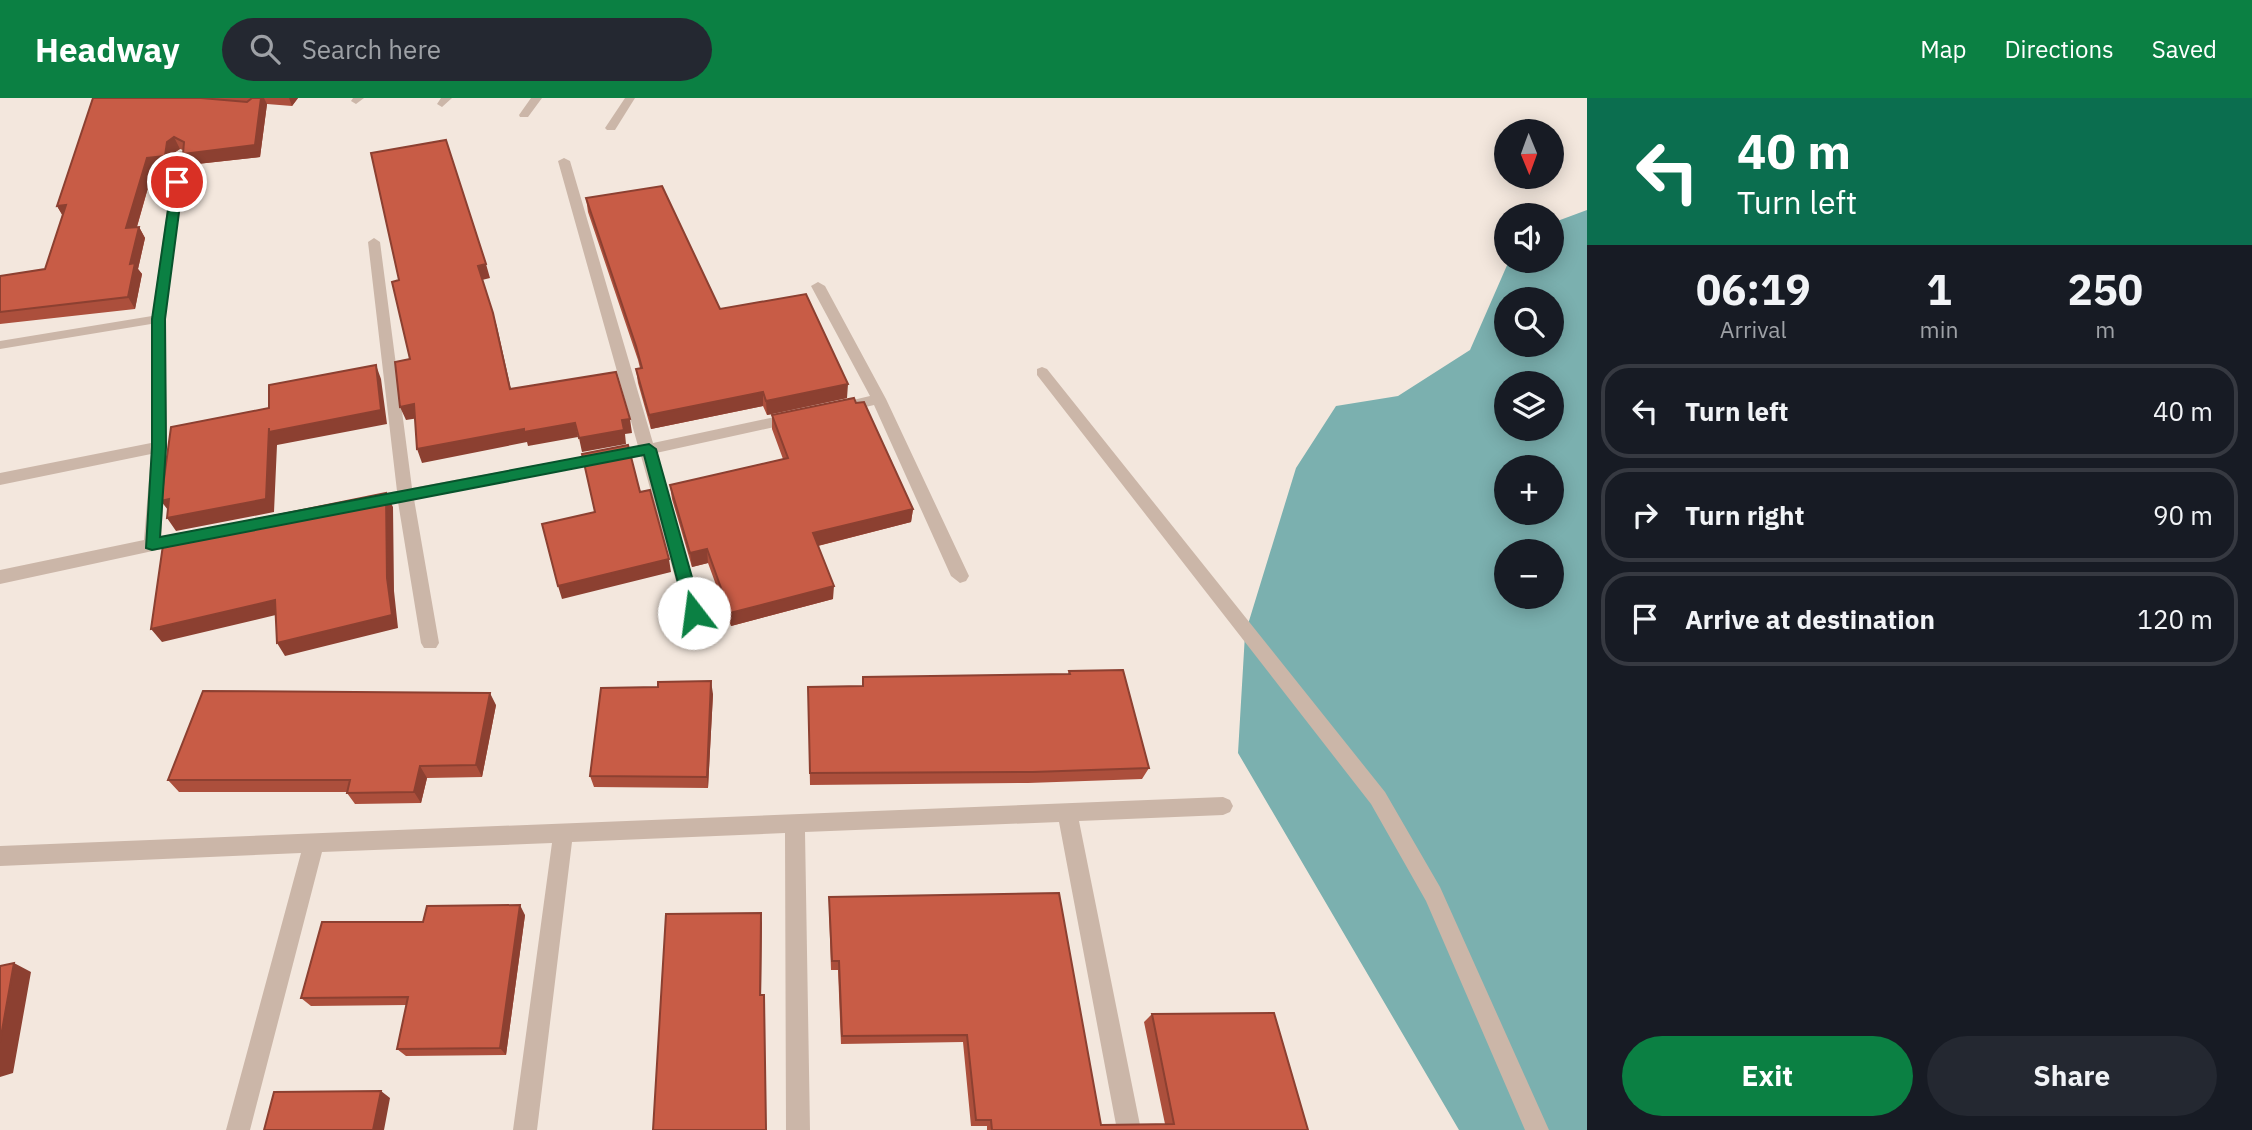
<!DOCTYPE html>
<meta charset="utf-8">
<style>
body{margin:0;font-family:"IBM Plex Sans",sans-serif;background:#242831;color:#f1f3f6;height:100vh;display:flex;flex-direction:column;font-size:26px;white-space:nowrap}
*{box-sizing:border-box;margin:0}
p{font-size:23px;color:#9ea1a6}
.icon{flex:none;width:38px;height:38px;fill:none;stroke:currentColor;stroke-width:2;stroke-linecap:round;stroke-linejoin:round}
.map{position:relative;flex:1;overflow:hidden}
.details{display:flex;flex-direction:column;background:#171b24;width:665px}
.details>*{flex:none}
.hud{background:#0b6e4f;color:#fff;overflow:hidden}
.needle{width:46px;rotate:179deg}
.tools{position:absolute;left:1494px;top:21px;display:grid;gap:14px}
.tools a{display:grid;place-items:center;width:70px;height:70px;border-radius:50%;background:#171b24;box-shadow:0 4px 18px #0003;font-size:35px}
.pin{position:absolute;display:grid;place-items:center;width:60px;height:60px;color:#fff;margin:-30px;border:4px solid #fff;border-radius:50%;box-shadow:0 2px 7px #0007}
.me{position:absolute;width:77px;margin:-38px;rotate:345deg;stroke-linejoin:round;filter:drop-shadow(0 0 5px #0008)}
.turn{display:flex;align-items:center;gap:24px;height:147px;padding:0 35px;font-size:32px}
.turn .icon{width:91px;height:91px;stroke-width:2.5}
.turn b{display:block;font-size:49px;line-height:60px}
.eta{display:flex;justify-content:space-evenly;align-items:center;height:119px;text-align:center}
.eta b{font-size:42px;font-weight:700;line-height:49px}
.primary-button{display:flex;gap:14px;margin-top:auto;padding:14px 35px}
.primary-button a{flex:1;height:80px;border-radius:42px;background:#0b8043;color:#fff;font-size:28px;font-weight:700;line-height:80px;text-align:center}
.primary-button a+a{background:#242831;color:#f1f3f6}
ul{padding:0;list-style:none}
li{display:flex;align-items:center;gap:21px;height:94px;margin:0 14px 10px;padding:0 21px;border:4px solid #363941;border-radius:28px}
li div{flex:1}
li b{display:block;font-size:26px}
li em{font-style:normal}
header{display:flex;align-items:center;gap:42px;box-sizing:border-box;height:98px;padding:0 35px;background:#0b8043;color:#fff}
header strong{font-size:33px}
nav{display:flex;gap:38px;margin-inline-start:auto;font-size:24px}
.search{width:490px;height:63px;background:#242831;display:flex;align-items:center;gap:18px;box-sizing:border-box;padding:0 24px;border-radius:38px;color:#9ea1a6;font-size:26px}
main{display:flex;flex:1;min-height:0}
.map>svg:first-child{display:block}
.water{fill:#7bb0af;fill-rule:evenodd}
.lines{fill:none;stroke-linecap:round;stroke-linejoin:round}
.minor{fill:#cbb6a8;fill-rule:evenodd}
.wall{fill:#ac4f3c}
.shaded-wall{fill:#8c4031}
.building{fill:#c85c46;stroke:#8c4031;stroke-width:2}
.route{fill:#0b8043;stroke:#07532c;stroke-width:2}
</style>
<header>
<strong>Headway</strong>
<div class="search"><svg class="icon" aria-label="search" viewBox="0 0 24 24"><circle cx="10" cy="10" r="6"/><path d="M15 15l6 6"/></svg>Search here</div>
<nav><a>Map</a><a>Directions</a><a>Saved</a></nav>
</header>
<main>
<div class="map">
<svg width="1587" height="1032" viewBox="0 0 1587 1032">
<rect width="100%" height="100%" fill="#f3e7dd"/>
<path class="water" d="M1587 112V1032H1459L1238 655 1245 536 1296 370 1336 308 1398 298 1470 252 1508 165 1552 164V125ZM1507 201H1552V247H1507ZM1507 285H1552V331H1507ZM1507 369H1552V415H1507ZM1507 453H1552V499H1507Z"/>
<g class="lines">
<path class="minor" d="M353 0H364L356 6 351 3Z
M441 0H452L442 9 437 6Z
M531 0H542L528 19H520L519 17Z
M625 0H635L615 32H607L605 30Z
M181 53 187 56 165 221 167 349 161 439 185 434 193 440 185 446 0 486V472L144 442 151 356 0 387V375L151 345V226L0 251V243L152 218 175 56Z
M564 60 570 63 653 345 793 315 800 320 793 325 656 355 703 515 700 520H688L685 515 641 358 414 401 439 545 436 550H424L421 545 398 404 367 410 359 404 367 398 397 393 368 144 374 140 380 144 412 390 638 348 558 63Z
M818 184 825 188 886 301 969 478 966 483 960 485 951 478 874 307 841 315 834 310 836 306 870 298 811 188Z
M1042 269 1047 271 1385 694 1440 789 1549 1032H1525L1426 803 1371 706 1037 277V271Z
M1223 699 1230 702 1233 708 1230 714 1223 717 1079 723 1141 1032H1117L1059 724 805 734 810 1032H786L785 735 572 744 537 1032H513L552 745 322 754 250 1032H226L301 755 0 768V748Z"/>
</g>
<path class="wall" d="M93 0H298L292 8 267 6 260 59 188 67 183 52 180 51 172 56 170 69 153 72 137 129H139L145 140 138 171 142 176 135 211 0 226V178L45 171 63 118 57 108Z
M586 100 720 211 847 300 767 317 763 308 651 331 638 285 636 271 640 270 638 262 588 114Z
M772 317 913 411 911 424 818 448 833 501 731 528 708 465 692 469 672 401 670 387 783 361 772 331Z
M1069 573 1149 670 1142 681 1028 685 810 687 808 589 862 588 863 579 1068 576Z
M713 596 708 690 594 689 590 678Z
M496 607 482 679 427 680 421 705 355 706 347 695V694H179L168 682Z
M829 799 1101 1027 1165 1026 1144 924 1152 916 1308 1032H987V1028H971L963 944 841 946 838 872H831L829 809Z
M525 817 506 957 406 958 397 951 407 907 311 908 301 900 423 824Z"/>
<path class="shaded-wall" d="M261 0H264L267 6 260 59 188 67 183 56Z
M289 0H298L292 8Z
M174 39 180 51 172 56 170 69 153 72 133 142 126 130 147 60Z
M66 107 64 120 57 108Z
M139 129 145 140 138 171 142 176 135 211 128 199 130 166Z
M486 166 490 180 482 182 478 168Z
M493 215 497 229 514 305 510 291Z
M376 267 381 281 387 326 277 347 274 414 176 433 167 420 269 330Z
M848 286 847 300 767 317 766 303Z
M763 294V308L651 331 649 317Z
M414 306 419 320 406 322 400 309Z
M630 321 632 335 625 336 626 346 582 354 579 340 622 322Z
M575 325 578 339 528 348 527 344 422 365 417 351 524 331Z
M386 395 393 409 394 493 398 530 285 558 277 545 387 480Z
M169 401 171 416 161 403Z
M913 411 911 424 813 449V435Z
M707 451 708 465 692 469 690 455Z
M669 461 671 474 562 501 558 488Z
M834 488 833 501 731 528 730 515Z
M275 502 284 515 162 544 151 531Z
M711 583 713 596 708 690 707 679Z
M490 595 496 607 482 679 476 667Z
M420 668 427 680 421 705 414 694Z
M520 807 525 817 506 957 500 950Z
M761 815 762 825 761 906 760 897Z
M14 865 31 874 13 975 0 979V944Z
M381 993 390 1000 384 1032H373Z"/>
<path class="building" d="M93 0H201L247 4 252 0H261L255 47 183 56 184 44 174 39 167 44 165 58 147 60 126 130 139 129 130 166 135 165 128 199 0 214V178L45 171 66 107 57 108Z
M446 42 486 166 478 168 493 215 510 291 616 274 630 321 622 322 624 332 579 340 575 325 524 334V331L417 351 414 306 400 309 395 264 410 261 392 184 399 182 371 55Z
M662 88 720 211 806 196 848 286 766 303 763 294 649 317 636 271 642 270 636 248 586 100Z
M376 267 381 312 269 334V330L266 401 167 420 169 401 161 403 171 329 269 310V287Z
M854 300 856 305 864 304 913 411 813 435 834 488 730 515 707 451 690 455 670 387 788 360 772 317Z
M628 347 640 394 650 392 669 461 558 488 542 426 595 414 582 356Z
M386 395 387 480 392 517 277 545 275 502 151 531 164 440Z
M1123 572 1149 670 1033 674 810 675 808 589 863 588V579L1070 576 1069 573Z
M711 583 707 679 590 678 601 590 658 589V584Z
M203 593 490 595 476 667 420 668 414 694 347 695 350 682H168Z
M1059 795 1101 1027 1174 1026 1152 916 1274 915 1308 1032H992L991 1022H976L967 937 842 938 839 863H832L829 799Z
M520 807 500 950 397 951 408 899 301 900 322 824H423L427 808Z
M761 815 760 897H764L766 1032H653L666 816Z
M14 865 0 944V868Z
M381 993 373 1032H264L274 994Z"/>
<path class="route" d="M177 80 183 84 165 221 166 349 160 439 649 346 656 351 702 515 700 519 694 521 686 515 644 357 152 452 146 450 152 349V221L172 84Z"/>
</svg>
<div class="tools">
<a><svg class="needle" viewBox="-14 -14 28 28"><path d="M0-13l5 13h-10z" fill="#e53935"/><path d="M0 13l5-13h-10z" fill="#9ea1a6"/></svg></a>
<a><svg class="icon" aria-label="sound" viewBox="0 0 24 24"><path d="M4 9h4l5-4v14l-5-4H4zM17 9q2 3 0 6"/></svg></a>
<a><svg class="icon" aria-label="search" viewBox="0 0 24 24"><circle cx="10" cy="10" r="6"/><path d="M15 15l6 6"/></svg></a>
<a><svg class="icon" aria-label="layers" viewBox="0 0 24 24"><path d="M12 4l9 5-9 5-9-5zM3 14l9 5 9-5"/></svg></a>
<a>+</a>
<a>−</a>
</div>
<div class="pin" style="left:177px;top:84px;background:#d93025"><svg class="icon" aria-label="arrive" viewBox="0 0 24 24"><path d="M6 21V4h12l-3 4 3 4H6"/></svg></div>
<svg class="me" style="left:694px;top:515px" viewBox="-20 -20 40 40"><circle r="19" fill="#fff"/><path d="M0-13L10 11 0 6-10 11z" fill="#0b8043"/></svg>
</div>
<section class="details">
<div class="hud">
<div class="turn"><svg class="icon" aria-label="left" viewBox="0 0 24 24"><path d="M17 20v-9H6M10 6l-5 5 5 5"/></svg><div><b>40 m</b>Turn left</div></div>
</div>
<div class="eta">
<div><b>06:19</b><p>Arrival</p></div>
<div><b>1</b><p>min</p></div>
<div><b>250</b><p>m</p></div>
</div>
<ul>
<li><svg class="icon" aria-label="left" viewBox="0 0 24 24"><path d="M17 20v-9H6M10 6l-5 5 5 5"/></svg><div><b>Turn left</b></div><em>40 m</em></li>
<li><svg class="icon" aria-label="right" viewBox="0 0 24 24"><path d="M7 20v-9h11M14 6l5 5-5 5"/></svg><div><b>Turn right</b></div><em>90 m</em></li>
<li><svg class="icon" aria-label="arrive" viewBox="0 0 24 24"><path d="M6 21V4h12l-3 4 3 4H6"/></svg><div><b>Arrive at destination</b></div><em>120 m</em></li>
</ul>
<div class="primary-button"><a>Exit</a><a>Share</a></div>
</section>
</main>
